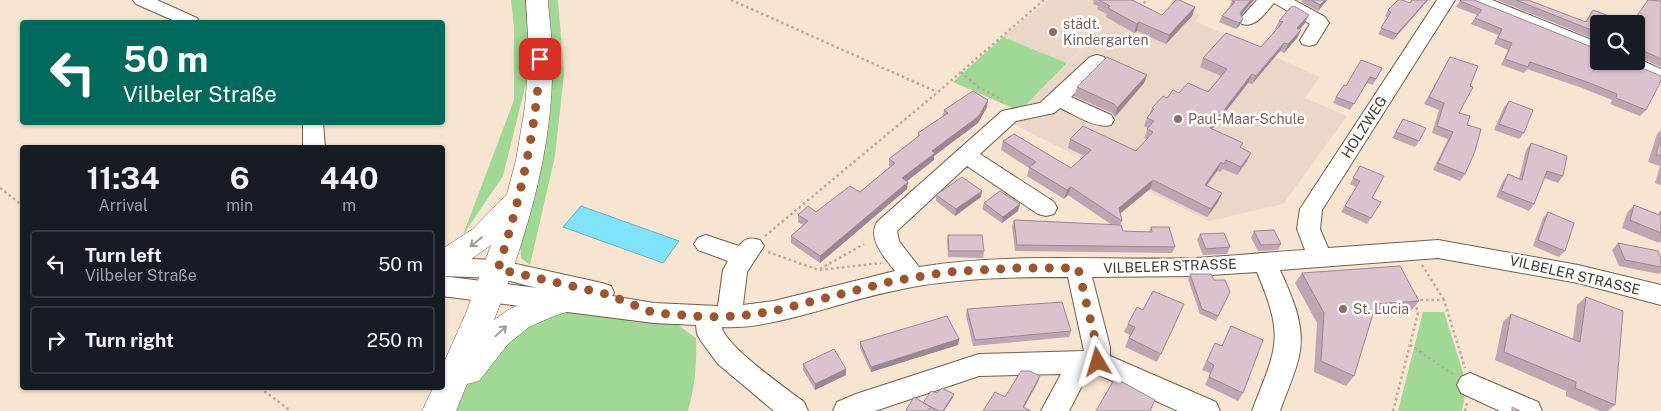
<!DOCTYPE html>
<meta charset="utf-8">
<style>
body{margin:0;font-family:"Public Sans",sans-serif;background:#242831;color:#f1f3f6;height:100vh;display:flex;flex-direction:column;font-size:19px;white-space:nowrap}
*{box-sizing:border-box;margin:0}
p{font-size:16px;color:#9ea1a6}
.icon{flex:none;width:28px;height:28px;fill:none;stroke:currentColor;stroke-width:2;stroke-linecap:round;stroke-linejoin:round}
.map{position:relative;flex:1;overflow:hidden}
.details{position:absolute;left:20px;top:145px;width:425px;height:245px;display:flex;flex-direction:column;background:#171b24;border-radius:5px;box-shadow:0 1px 4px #0004}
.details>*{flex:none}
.banner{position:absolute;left:20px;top:20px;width:425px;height:105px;border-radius:5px;box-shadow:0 1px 4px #0004;background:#00695c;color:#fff;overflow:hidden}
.tools{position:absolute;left:1590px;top:15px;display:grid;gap:10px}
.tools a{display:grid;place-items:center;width:55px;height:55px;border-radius:5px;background:#171b24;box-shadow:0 1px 4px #0004;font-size:25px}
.pin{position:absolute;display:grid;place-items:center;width:42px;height:42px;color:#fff;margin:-21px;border-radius:10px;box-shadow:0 2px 8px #0006}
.me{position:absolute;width:55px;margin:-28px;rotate:353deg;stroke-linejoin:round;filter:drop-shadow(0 0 4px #0008)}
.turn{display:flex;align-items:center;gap:18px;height:105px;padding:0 20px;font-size:22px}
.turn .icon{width:65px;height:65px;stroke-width:2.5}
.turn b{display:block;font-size:35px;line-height:42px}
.eta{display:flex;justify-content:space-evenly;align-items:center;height:85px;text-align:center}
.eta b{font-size:30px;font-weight:700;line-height:35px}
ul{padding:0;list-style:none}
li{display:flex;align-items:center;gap:15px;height:68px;margin:0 10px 8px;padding:0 10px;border:2px solid #363941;border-radius:5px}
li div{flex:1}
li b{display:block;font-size:19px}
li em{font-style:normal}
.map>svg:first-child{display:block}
.education{fill:#ead7c7}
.green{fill:#a1d895}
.water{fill:#80e1fa;stroke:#6caebd}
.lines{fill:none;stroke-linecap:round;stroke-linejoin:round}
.minor-casing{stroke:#6f5f4e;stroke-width:2}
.major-casing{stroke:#6f5f4e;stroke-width:1}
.path{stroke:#b9aa9a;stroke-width:2.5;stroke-dasharray:2.5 3;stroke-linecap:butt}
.minor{fill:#fff;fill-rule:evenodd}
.major{fill:#fff;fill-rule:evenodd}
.wall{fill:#bca7b2}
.shaded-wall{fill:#998891}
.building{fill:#dbc2cf;stroke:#998891}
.oneway{stroke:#9f9c98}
.route{stroke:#9c562e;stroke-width:9;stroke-dasharray:0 16.2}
.education-dot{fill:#8d6e63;stroke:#fff;stroke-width:2}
.labels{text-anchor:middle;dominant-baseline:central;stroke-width:5;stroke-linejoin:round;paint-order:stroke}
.education-label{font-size:14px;fill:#785e54;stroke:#fff;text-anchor:start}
.street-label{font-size:14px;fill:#3f3830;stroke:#fff}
</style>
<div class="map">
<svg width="1661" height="411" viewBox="0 0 1661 411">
<rect width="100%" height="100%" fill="#f7e5d1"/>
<path class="education" d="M1048 0H1125L1155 27 1177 5 1201 15 1195 21 1320 77 1305 98 1347 116 1283 204 1209 221 1009 122 1103 28 1067 63 1003 37Z"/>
<path class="green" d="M511 0H529L530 67 503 176 463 235 514 100V28Z
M542 0H558L564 74 555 156 530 265 521 258 520 239Z
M1003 37 1067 63 1020 111 953 82Z
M557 307 654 318 678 325 696 338C697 362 695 388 688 411H453L476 370 512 325Z
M1423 312H1444L1467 385 1462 411H1398Z"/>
<path class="water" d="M581 206 679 241 663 263 563 227Z"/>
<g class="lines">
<defs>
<path id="minor" d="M133 0H157L197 18 200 22H177L136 4Z
M1257 0H1294L1325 17 1329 23 1316 44 1309 46 1302 44 1300 40 1310 24 1274 3C1265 13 1256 28 1242 24L1239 20Z
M1437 0H1455L1322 210 1320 229 1328 248 1438 240 1578 265 1661 285V305L1578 283 1438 258 1280 270C1292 297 1306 326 1299 356 1295 375 1286 393 1280 411H1252C1277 346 1285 339 1257 272L1196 276 1092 277 1110 347V356L1216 402 1220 411H1178L1097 374 1085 380 1069 411H1041L1061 374 979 376 875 411H833L837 402 856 394 979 354 1084 351 1068 277C1009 277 951 278 893 291 842 301 773 330 722 327 724 345 787 389 804 402L808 411H774L718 364 701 341 697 334 696 325 654 323 442 296V276L537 288 498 278 442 276V258L498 260 602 283 611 286 614 293 612 296 654 303 718 306 723 270 728 261 698 250 694 244 698 238 706 235 739 246C745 238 750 237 760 240L764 246 747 272 743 305 774 301 895 271C885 258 867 239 877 222L1002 111 1040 103 1090 57 1097 55 1104 57 1107 61 1071 97 1111 115 1114 120 1111 125C1095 129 1074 114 1060 108L1054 113 1016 121 980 154 1054 202 1057 208 1054 214 1046 216 1038 214 967 166 897 231 899 241 919 267C1010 252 1104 261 1196 258 1232 256 1269 252 1305 250L1297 229 1300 209Z
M1467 0H1492L1599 43V56L1470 4Z
M1636 58 1661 69V82L1619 65 1617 61H1636Z
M303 122H323L325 148H303Z
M1470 373 1538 402 1542 411H1500L1461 393 1457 385 1461 377Z"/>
<path id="major" d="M526 0H548C549 18 552 36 552 53 555 144 527 236 494 320L508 310 535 297 562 289 573 292 577 301 573 310 554 316 529 327 508 344 479 381 467 384 456 411H422L433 388H442V367L466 313 491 245 463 265 442 273V249L473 229 507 194 516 160 525 107 529 54Z"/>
</defs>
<use href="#minor" class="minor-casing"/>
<use href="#major" class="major-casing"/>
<path class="path" d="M731 0 937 92
M1139 6 1148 0
M961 72 978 87 999 98 1003 104
M0 188 22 205
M765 236 938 92 1044 0
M768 252 819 270 881 263
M1422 265 1444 300
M820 269 864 244
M1415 300H1444L1465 368
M1410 345 1454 375
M260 388 291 411
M1393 411 1418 313 1415 301
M1465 411 1467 403"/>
<use href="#minor" class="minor"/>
<use href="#major" class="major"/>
</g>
<path class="wall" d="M1092 0H1134L1133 1 1162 15 1195 7 1192 16 1166 44 1137 31 1134 33 1106 17 1107 14 1097 9 1098 6 1093 4 1094 1Z
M1254 0 1241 15 1240 25 1236 29 1219 22 1222 16 1230 7H1229L1232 1Z
M1302 0H1327L1318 11 1301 2Z
M1411 0H1431L1430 1 1428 0 1393 40 1378 34 1388 18 1385 16 1388 10 1410 3Z
M1474 0 1646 110 1640 116 1610 104 1612 100 1582 88 1527 69 1524 73 1501 65 1508 50 1494 44 1498 35 1471 24 1477 15 1456 7 1460 1Z
M1497 0H1528L1585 22 1593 10 1631 24 1648 0 1661 1V67L1637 56 1636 57V24H1599V41Z
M1279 21 1305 23 1300 29 1301 30 1297 38 1284 53 1280 51 1252 84 1248 83 1212 129 1241 148 1247 161 1237 175 1223 169 1220 172 1217 171 1207 185 1218 202 1207 217 1150 189 1120 213 1122 221 1120 225 1123 231 1149 232 1151 227 1175 247 1172 253 1015 251 1012 226 1014 220 1112 225 1068 195 1064 199 1027 176 1029 168 1001 150 1003 141 1071 168 1084 156 1068 148 1070 139 1136 151 1147 139 1144 138 1148 128 1144 126 1147 118 1149 115 1152 108 1167 98 1179 93 1208 92 1221 76 1200 67 1203 58 1261 47 1276 30 1275 29Z
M1450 57 1459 113 1467 125 1465 174 1460 181 1433 170 1448 139 1432 133 1439 110 1424 104Z
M1382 68 1373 85 1367 83 1350 110 1333 103 1336 97 1346 86Z
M1147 75 1144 83 1115 117 1112 113 1074 96 1077 87Z
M1509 101 1524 133 1519 139 1494 130 1504 107Z
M987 107 978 123 934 156V160L907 181V189L820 263 791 243V236L803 225 798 222V215L816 212 860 192 890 167 889 166V159L918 137V133L943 116 944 110Z
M1403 119 1419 141 1415 147 1392 138Z
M1661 130V185L1655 183 1660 166 1648 162 1657 134Z
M1531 143 1563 176 1558 183 1544 178 1534 204 1529 211 1496 197 1503 181 1508 174 1519 179 1526 150Z
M1360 166 1372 198 1371 218 1367 224 1341 212 1356 187 1350 184Z
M936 195 981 197 955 216 936 201Z
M984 203 1020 204 1018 211 1002 223 982 209Z
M1634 205 1657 215 1661 211V241L1659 243 1622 228 1627 213Z
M1548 212 1565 251 1559 257 1533 246 1543 218Z
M1254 231 1281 244 1278 250 1258 251 1251 238Z
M1200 234 1230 247 1227 254 1203 255 1197 240Z
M948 235 984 251 983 258 948 257 947 241Z
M1618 243 1661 258V272L1659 274 1619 266 1612 250Z
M1302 273 1419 301 1411 311 1373 314 1354 376 1346 386 1314 372 1317 323 1295 283Z
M1190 274 1230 292 1216 321 1200 314 1188 279Z
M1586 297 1615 405 1608 411H1600L1566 396V391L1495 360 1503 322 1511 314 1573 339 1577 305Z
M1184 304 1157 362 1125 347 1130 335 1124 332 1128 324 1143 310Z
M967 309 1071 331 1069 337 973 346 966 315Z
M1231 326 1243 393 1238 401 1205 385 1210 373 1202 370 1215 343 1222 346Z
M959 339 958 345 871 372 860 348V342Z
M803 364 846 369V375L815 390 803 370Z
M937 393 953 397 944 411H933L930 410 929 411H906V410L923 403Z"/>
<path class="shaded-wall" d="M1251 0H1254L1238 19 1240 13Z
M1325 0H1327L1318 11 1320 5Z
M1427 0H1428L1393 40 1397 34Z
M1195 7 1192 16 1166 44 1169 35Z
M1309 15 1305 23 1293 37 1297 28Z
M1243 19 1240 25 1236 29 1239 23Z
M1139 22 1137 31 1134 33 1137 24Z
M1301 30 1297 38 1284 53 1288 44Z
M1284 43 1280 51 1252 84 1256 76Z
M1252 74 1248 83 1206 137 1210 128Z
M1147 75 1144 83 1115 117 1117 108Z
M988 100 987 107 978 123 934 156V160L902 185V178Z
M1251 153 1247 161 1237 175 1241 167Z
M1221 162 1217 171 1201 193 1205 185Z
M1153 180 1150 189 1116 217 1119 208Z
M908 182 907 189 820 263V256Z
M1071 187 1068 195 1064 199 1067 190Z
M982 191 981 197 955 216 956 209Z
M1222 193 1218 202 1207 217 1211 209Z
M1020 204 1018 211 1002 223 1003 217Z
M959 339 958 345 871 372V367Z
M846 369V375L815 390V384Z
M1040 376 1038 382 1022 411 1023 407Z
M954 394 953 397 944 411H943Z"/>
<path class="building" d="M1099 0H1132L1162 15 1176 0H1179L1195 7 1169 35 1139 22 1137 24 1108 8 1110 6Z
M1232 0H1251L1240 13 1243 19 1239 23 1222 16 1235 2 1232 1Z
M1311 0H1325L1320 5Z
M1398 0H1402L1410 3 1412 0H1427L1397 34 1381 28 1391 12 1388 10Z
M1461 0H1474L1599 50V61H1625L1661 76V81L1646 110 1616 98 1617 94 1587 82 1530 62 1528 67 1505 59 1512 43 1498 38 1502 29 1475 18 1482 10 1460 1Z
M1516 0H1528L1586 22 1593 10 1631 24H1599V33Z
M1648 0 1661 1V59L1642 50 1639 53H1636V24H1631Z
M1294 6 1309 15 1297 28 1301 30 1288 44 1284 43 1256 76 1252 74 1210 128 1243 143 1240 147 1251 153 1241 167 1226 160 1224 164 1221 162 1205 185 1222 193 1211 209 1153 180 1119 208 1122 221 1071 187 1067 190 1029 167 1036 162 1003 141 1014 134 1071 168 1091 150 1070 139 1083 126 1136 151 1153 132 1147 129 1154 121 1147 118 1154 109 1152 108 1163 96 1167 98 1173 90 1179 93 1188 83 1208 92 1227 69 1203 58 1226 33 1261 47 1283 22 1279 21 1291 7Z
M1107 57 1147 75 1117 108 1114 104 1077 87Z
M1450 57 1478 66 1470 86 1473 87 1459 113 1470 116 1467 125 1481 129 1475 151 1465 174 1438 163 1453 132 1437 126 1444 103 1429 97Z
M1361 60 1382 68 1376 79 1370 77 1354 104 1336 97 1344 85 1346 86Z
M973 91 988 100 979 116 932 151 935 153 902 178 908 182 820 256 791 236 808 221 798 215 808 206 816 212 850 186 860 192 895 163 889 159 920 135 918 133 948 113 944 110Z
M1509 101 1533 110 1524 133 1499 124Z
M1403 119 1426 128 1419 141 1396 132Z
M1661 137V156L1656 154Z
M1531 143 1567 156 1563 176 1547 171 1534 204 1501 191 1508 174 1522 180Z
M1360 166 1384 176 1372 198 1381 202 1371 218 1345 206 1360 181 1353 178Z
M962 177 982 191 956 209 936 195Z
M1000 191 1020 204 1003 217 984 203Z
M1634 205 1659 215 1661 211V233L1630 220Z
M1548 212 1574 223 1565 251 1538 240Z
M1014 220 1121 225 1123 231 1152 232 1151 227H1169L1175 247 1020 245H1017Z
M1274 230 1281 244 1261 245 1254 231Z
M1224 233 1230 247 1206 249 1200 234Z
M948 235H982L984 251H949Z
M1618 243 1658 251 1661 258V267L1625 260Z
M1400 266 1419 301 1376 304 1354 376 1321 361 1324 313 1302 273Z
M1190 274H1211L1214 280H1225L1230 292 1218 316 1202 309Z
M1153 291 1184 304 1161 354 1129 338 1135 327 1128 324 1137 307 1143 310Z
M1586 297 1623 311 1615 405 1575 388 1576 382 1504 352 1511 314 1580 342Z
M1062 302 1071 331 975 340 967 309Z
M947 316 959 339 871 367 860 342Z
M1231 326 1263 340 1243 393 1209 377 1214 365 1207 361 1215 343 1222 346Z
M834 349 846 369 815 384 803 364Z
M1021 371H1030L1040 376 1023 407 1031 411H983L995 392 1005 397Z
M1115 378 1155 400 1150 411H1096Z
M942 388 954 394 943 411H939L923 403 931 391 937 393Z
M914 397 931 407 928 411H908L906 410Z
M1512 407 1520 411H1512Z"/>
<defs><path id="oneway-shaft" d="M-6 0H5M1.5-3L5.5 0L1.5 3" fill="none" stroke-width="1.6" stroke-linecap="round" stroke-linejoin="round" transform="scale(1.25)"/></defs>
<g class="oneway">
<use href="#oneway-shaft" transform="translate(476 242) rotate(141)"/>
<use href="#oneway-shaft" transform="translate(501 331) rotate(-43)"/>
</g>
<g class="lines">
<path class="route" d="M540 59C536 132 520 200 498 269L606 294 654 313 708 317 740 316 774 311 893 281 947 272 1016 268H1078L1097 347 1098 362"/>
</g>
<g class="education-dot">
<circle cx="1053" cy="32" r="5"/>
<circle cx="1178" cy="119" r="5"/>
<circle cx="1343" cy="309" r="5"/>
</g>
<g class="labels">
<g class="education-label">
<text x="1063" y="24">städt.<tspan x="1063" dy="16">Kindergarten</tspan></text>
<text x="1188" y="119">Paul-Maar-Schule</text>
<text x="1353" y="309">St. Lucia</text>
</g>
<g class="street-label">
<text transform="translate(1364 127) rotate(-57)">HOLZWEG</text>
<text transform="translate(1170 266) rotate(-2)">VILBELER STRASSE</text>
<text transform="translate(1575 275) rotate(13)">VILBELER STRASSE</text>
</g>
</g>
</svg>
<div class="tools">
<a><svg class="icon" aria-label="search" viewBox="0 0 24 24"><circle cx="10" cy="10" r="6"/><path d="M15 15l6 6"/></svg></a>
</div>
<div class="pin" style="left:540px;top:59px;background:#d93025"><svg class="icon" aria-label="arrive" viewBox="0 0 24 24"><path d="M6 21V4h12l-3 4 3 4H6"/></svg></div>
<svg class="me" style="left:1098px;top:362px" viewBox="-20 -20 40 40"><path d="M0-17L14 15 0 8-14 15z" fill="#9c562e" stroke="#fff" stroke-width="4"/></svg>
<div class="banner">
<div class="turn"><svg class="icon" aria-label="left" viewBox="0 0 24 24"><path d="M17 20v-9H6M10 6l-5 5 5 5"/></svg><div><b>50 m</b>Vilbeler Straße</div></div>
</div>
<section class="details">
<div class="eta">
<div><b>11:34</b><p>Arrival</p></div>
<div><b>6</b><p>min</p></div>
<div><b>440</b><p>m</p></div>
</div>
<ul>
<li><svg class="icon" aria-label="left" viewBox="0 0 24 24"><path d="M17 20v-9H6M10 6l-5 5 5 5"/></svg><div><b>Turn left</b><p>Vilbeler Straße</p></div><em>50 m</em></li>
<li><svg class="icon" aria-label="right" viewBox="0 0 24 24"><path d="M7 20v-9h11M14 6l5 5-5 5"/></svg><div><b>Turn right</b></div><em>250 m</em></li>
</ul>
</section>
</div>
